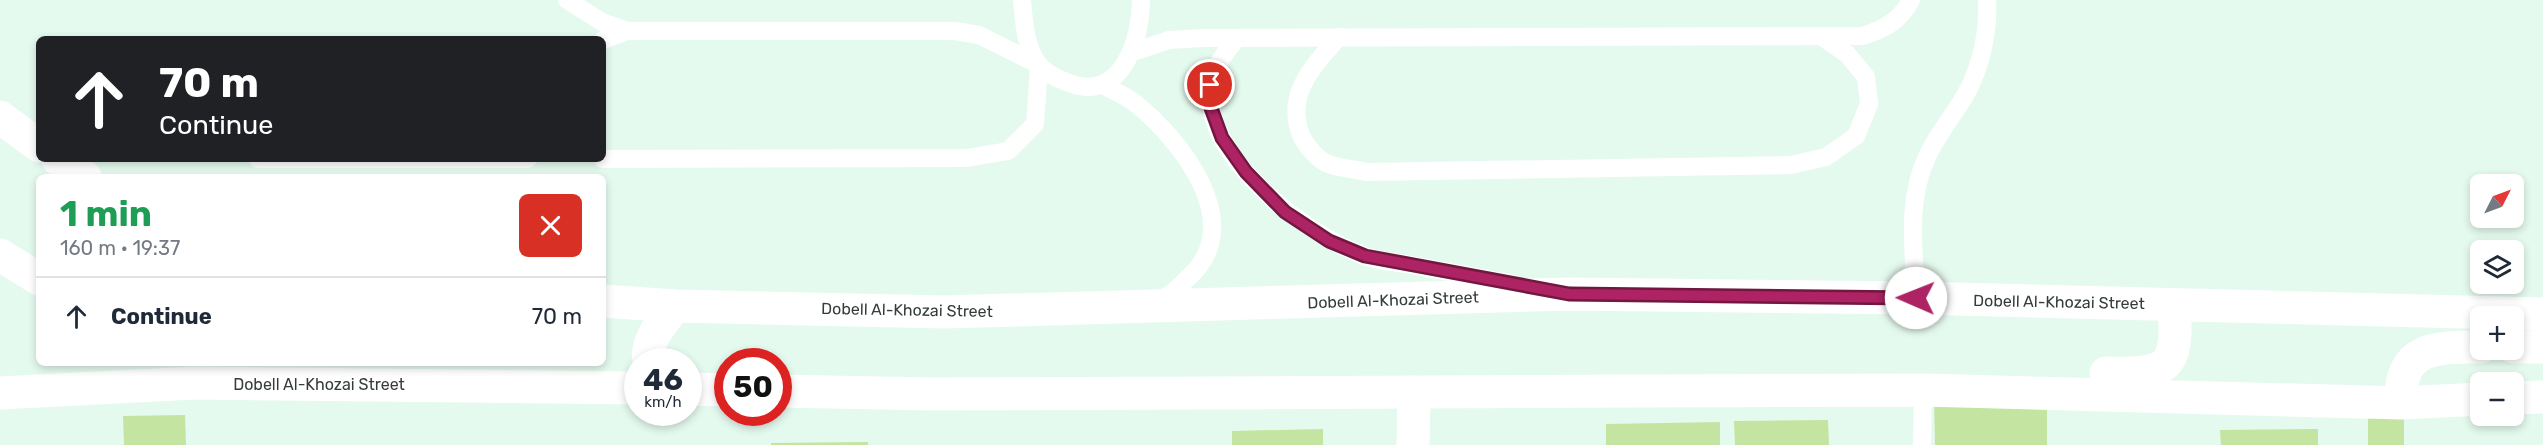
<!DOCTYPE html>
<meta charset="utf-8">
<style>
body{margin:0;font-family:Rubik,sans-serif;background:#f6f6f7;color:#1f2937;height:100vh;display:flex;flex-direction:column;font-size:22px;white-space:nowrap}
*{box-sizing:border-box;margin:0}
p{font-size:20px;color:#747a83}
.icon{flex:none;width:33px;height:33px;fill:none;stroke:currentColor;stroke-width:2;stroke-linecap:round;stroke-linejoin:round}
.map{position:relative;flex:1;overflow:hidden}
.sheet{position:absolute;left:36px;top:174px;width:570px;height:192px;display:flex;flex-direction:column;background:#fff;border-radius:9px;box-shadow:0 3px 9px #0003}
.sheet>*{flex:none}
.top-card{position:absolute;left:36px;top:36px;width:570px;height:126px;border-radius:9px;box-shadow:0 3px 9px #0003;background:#202124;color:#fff;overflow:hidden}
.needle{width:39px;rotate:48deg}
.controls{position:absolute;left:2470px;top:174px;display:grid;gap:12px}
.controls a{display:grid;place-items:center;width:54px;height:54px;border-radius:9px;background:#fff;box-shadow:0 3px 9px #0003;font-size:30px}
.speed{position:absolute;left:624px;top:348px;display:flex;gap:12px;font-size:30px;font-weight:700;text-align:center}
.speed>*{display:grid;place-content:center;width:78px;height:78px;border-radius:50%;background:#fff;box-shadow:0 3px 9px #0003;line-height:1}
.speed small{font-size:15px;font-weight:400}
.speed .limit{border:9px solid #d22;background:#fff;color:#111}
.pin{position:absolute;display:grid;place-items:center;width:51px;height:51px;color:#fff;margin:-26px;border:3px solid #fff;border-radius:50%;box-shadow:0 2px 6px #0007}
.me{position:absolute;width:66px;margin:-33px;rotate:271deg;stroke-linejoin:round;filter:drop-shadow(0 0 4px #0008)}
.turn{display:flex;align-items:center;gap:21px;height:126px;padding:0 24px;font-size:27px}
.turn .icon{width:78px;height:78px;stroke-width:2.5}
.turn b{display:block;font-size:42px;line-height:51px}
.round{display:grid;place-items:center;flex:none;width:63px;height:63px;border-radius:9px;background:#f6f6f7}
.head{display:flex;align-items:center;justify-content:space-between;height:102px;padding:0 24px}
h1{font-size:36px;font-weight:700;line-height:45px;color:#1e9e55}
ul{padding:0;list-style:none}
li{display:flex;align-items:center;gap:18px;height:78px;padding:0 24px;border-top:2px solid #e0e1e3}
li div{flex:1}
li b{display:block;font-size:22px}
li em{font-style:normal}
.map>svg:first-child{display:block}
.building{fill:#c4e4a1}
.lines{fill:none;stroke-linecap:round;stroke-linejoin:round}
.lane{stroke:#fff;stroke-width:18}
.street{stroke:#fff;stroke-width:33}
.secondary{stroke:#fff;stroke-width:33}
.route-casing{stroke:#711740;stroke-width:15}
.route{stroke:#ae2363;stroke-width:10}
.labels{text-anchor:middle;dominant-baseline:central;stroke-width:5;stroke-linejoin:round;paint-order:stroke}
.street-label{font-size:16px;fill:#353d39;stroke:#fff}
</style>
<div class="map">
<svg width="2543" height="445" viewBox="0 0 2543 445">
<rect width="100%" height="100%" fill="#e5faee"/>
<path class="building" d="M2047 396V445H1935L1934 398Z
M2368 411H2404V445H2368Z
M185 415 186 445H124L123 416Z
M1828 420 1829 445H1735L1734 421Z
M1720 422V445H1606V424Z
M1323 429V445H1232V431Z
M2318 429V445H2221L2220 430Z
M868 442V445H771V443Z"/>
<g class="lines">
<path class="lane" d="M567 0 602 22 627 31H955L979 35 1039 65 1035 124 1008 151 967 158 603 159
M1022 0C1024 21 1025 49 1040 66 1048 75 1060 80 1072 84 1122 101 1141 39 1141 0
M1339 37C1313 66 1285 94 1301 135 1305 144 1316 158 1326 163 1337 168 1354 169 1367 172L1791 165 1826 157 1856 136 1869 104 1866 77 1847 54 1824 38
M1237 38C1226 52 1214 65 1211 84 1199 155 1305 233 1362 255 1377 261 1395 262 1411 265 1445 271 1480 278 1514 284
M603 40 627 31
M1133 52 1169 40 1203 38 1863 36C1884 29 1900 21 1911 0
M1103 85C1114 91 1126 96 1135 103 1181 140 1248 224 1189 277 1179 287 1169 297 1156 302
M258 159H528
M1916 298C1914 251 1906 201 1927 157 1937 134 1954 115 1966 94 1981 67 1989 30 1987 0
M1922 445 1923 390"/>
<path class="street" d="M1413 445 1414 392"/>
<path class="secondary" d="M0 117 39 146
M58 159 85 177
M0 255 39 279
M603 301 675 306 944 312 1569 294 1916 298 2543 314
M2514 347H2543
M649 362C645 340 663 322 675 306
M2106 373C2168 375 2179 369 2174 305
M688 389 728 390
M778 391 933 394 1923 390 2401 403 2481 399
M0 393 194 383 638 388
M2514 398 2543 397
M2401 403C2399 346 2436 347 2481 347"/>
</g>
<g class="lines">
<defs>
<path id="route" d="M1210 85 1211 108 1222 138 1246 172 1285 212 1329 241 1365 256 1569 294 1916 298"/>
</defs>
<use href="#route" class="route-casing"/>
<use href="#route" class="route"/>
</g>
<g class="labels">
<g class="street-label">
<text transform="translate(1393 300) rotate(-2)">Dobell Al-Khozai Street</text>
<text transform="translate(2059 302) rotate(1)">Dobell Al-Khozai Street</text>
<text transform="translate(907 310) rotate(1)">Dobell Al-Khozai Street</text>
<text x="319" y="384">Dobell Al-Khozai Street</text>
</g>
</g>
</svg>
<div class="controls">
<a><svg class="needle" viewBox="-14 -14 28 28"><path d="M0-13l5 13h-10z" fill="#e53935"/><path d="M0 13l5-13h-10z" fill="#747a83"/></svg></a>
<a><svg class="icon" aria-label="layers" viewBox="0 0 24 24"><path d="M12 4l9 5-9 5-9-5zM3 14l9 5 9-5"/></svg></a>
<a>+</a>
<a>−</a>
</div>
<div class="speed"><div>46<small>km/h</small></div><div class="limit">50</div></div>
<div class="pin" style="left:1210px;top:85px;background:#d93025"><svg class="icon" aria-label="arrive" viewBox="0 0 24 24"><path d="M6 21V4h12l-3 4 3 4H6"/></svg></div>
<svg class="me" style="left:1916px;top:298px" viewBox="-20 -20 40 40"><circle r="19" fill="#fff"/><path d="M0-13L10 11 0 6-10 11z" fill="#ae2363"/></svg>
<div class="top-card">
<div class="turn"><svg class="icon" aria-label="ahead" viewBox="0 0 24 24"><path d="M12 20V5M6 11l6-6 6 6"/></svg><div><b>70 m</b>Continue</div></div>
</div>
<section class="sheet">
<div class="head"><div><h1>1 min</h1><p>160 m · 19:37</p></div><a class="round" style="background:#d93025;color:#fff"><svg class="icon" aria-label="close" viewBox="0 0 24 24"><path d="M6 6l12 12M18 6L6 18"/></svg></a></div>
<ul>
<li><svg class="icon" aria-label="ahead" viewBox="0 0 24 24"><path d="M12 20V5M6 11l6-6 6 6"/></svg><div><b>Continue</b></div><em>70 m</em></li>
</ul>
</section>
</div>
